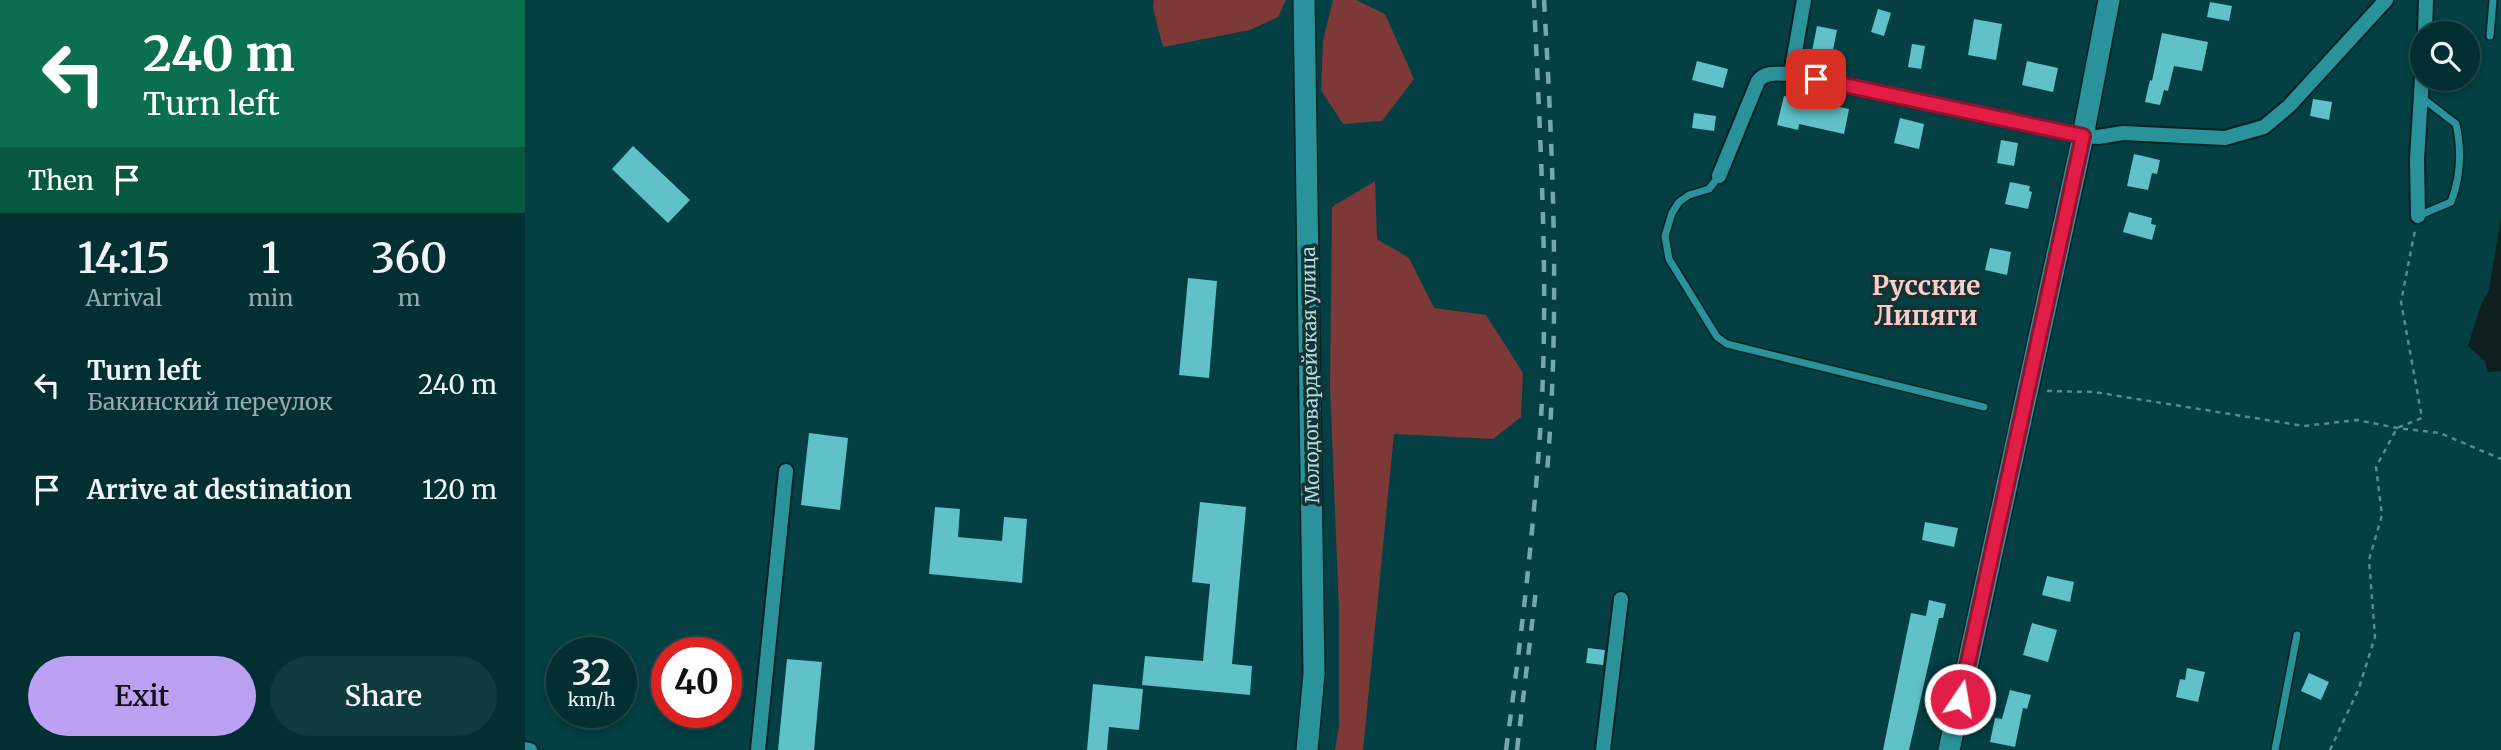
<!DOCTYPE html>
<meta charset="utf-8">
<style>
body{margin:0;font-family:Merriweather,serif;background:#103b3e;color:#f1f3f6;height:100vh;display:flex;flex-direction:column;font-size:26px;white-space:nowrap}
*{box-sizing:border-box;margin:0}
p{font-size:23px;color:#96a9ac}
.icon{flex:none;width:38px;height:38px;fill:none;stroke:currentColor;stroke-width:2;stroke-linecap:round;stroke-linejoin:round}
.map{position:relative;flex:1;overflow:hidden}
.drawer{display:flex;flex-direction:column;background:#022f32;width:525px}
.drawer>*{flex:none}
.top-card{background:#0b6e4f;color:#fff;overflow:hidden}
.fabs{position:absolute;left:1885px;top:21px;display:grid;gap:14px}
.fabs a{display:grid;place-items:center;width:70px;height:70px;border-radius:50%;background:#022f32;box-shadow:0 4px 10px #0003,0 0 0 2px #234a4d;font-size:35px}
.speed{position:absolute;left:21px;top:637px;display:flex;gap:14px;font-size:35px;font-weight:700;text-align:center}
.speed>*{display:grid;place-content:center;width:91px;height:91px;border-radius:50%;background:#022f32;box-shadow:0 4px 10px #0003,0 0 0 2px #234a4d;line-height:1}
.speed small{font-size:18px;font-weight:400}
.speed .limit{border:10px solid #d22;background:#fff;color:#111}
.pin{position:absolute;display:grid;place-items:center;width:60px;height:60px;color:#fff;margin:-30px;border-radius:14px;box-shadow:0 4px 10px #0006}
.me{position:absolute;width:77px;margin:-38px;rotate:12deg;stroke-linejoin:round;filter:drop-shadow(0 0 5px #0008)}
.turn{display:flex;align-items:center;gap:24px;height:147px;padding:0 28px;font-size:32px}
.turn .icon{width:91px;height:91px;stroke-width:2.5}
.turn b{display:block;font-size:49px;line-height:60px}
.then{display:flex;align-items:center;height:66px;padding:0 28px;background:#0003;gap:14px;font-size:26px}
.eta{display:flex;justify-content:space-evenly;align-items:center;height:119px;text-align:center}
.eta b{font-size:42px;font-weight:600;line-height:49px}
.cta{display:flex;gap:14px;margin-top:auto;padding:14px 28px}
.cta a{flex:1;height:80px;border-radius:42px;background:#bca0f2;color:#111;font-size:28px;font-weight:600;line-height:80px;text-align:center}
.cta a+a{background:#103b3e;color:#f1f3f6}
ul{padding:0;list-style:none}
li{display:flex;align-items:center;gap:21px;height:105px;padding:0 28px}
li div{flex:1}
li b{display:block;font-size:26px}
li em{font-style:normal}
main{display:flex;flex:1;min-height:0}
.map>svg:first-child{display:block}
.green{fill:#7c3938}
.water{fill:#0f1e1f}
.building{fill:#60c1c9}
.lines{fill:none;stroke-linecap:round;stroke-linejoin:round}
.lane-casing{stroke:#032325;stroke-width:10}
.street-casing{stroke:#032325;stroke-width:18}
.secondary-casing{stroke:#032325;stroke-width:24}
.path{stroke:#568b8f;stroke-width:2.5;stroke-dasharray:5 5;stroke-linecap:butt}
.lane{stroke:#29929a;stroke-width:7}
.street{stroke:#29929a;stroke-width:14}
.secondary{stroke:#29929a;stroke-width:21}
.rail{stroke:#75a7ab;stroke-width:4.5;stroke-dasharray:12 12;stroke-linecap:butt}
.route-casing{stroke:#92132f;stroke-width:18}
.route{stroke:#e11d48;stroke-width:12}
.labels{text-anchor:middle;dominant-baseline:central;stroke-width:7;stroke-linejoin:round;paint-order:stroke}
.street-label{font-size:19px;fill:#b2dee2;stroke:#133234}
.district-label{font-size:26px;font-weight:bold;fill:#ffcbc7;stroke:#133234}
</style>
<main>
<section class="drawer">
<div class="top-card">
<div class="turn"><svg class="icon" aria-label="left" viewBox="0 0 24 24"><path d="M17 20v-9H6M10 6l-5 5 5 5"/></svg><div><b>240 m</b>Turn left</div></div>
<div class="then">Then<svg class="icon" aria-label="arrive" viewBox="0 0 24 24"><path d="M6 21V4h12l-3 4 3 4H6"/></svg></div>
</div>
<div class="eta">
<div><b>14:15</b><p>Arrival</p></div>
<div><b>1</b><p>min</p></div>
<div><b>360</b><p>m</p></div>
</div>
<ul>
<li><svg class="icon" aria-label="left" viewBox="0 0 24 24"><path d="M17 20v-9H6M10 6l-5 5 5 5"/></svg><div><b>Turn left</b><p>Бакинский переулок</p></div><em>240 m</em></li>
<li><svg class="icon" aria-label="arrive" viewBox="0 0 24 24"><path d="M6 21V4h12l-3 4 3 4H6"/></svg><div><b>Arrive at destination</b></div><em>120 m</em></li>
</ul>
<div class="cta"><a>Exit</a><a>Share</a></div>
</section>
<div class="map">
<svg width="1976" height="750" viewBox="0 0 1976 750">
<rect width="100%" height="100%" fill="#033f43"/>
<path class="green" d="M629 0H761L753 17 725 30 638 47 628 8Z
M808 0H831L860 14 889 79 857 121 818 124 796 90 798 41Z
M850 181 852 239 884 258 909 308 961 315 998 373 996 417 968 439 869 434 838 750H810L814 725V610L805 387 807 207Z"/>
<path class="water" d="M1976 218V371L1963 372 1960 361 1943 346 1956 305 1964 290Z"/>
<path class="building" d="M1685 2 1707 6 1704 21 1682 17Z
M1353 9 1366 13 1359 36 1346 32Z
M1449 19 1477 24 1471 60 1443 55Z
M1292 26 1312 30 1307 55 1287 51Z
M1637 33 1683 42 1677 71 1649 66 1643 91 1639 90 1635 105 1620 102 1625 80 1627 81Z
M1387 44 1400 46 1396 69 1383 67Z
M1172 61 1203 69 1198 88 1167 80Z
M1502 61 1533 68 1528 92 1497 85Z
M1259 96 1324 109 1319 134 1274 124 1273 130 1252 125Z
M1788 99 1807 102 1804 120 1785 116Z
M1169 113 1191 116 1189 131 1167 128Z
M1375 118 1399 124 1394 149 1369 143Z
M1476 140 1493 143 1489 166 1472 163Z
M108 146 165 200 143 223 87 169Z
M1609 154 1635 160 1632 174 1627 173 1623 190 1602 186Z
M1485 182 1505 186 1504 191 1507 192 1503 209 1480 204Z
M1604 212 1627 218 1626 224 1631 225 1627 240 1598 232Z
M1465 248 1486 252 1482 275 1460 270Z
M663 278 692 281 684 378 654 375Z
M284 433 323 438 315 510 276 505Z
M675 502 721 507 707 664 727 666 725 695 617 685 620 656 678 661 685 584 667 582Z
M410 507 435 509 433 537 477 541 479 517 502 519 497 583 404 574Z
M1400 522 1433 528 1429 547 1397 540Z
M1522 576 1549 582 1545 602 1517 595Z
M1404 600 1421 604 1418 618H1414L1384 750H1358L1386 613 1401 616Z
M1507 623 1532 630 1523 662 1498 655Z
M1063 648 1080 650 1078 665 1061 663Z
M262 659 297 662 289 750H253Z
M1662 668 1680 672 1673 702 1651 697 1655 679 1660 680Z
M1784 673 1804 682 1796 700 1776 691Z
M568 684 618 689 614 730 584 727 582 750H562Z
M1485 690 1506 695 1502 709 1498 708 1490 747 1465 742 1470 718 1477 719Z"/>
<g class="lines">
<defs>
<path id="lane" d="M1965 36 1968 0
M1194 176 1184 189 1164 195 1154 202 1147 213 1140 236 1144 259 1192 337 1202 344 1459 407
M1893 216 1926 202C1936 176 1937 151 1931 124L1896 97
M1750 750 1772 635"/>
<path id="street" d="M1900 33 1901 0
M1266 74 1558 136 1573 137 1598 133 1700 138 1739 127 1764 106 1861 0
M1194 176 1233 81C1241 71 1253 74 1266 74L1279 0
M1893 216 1892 159 1897 78
M0 749 5 750
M233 750 261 471
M1078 750 1096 599"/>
<path id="secondary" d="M779 0 789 674 782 750
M1424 750 1558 136 1584 0"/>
</defs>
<use href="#lane" class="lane-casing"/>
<use href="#street" class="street-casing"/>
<use href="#secondary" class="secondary-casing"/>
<path class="path" d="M1522 391 1569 392 1779 426 1832 420 1872 428 1915 433 1976 459
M1805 750 1834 688 1850 637 1844 560 1857 515 1851 467 1872 428 1897 418 1876 302 1890 230"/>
<use href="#lane" class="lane"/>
<use href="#street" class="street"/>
<use href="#secondary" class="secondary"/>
<path class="rail" d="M1019 0C1028 157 1035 314 1022 472
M981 750C996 640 1009 529 1016 418 1024 279 1015 139 1009 0
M992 750 1011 590"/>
</g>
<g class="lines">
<defs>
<path id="route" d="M1291 79 1558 136 1435 699"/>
</defs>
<use href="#route" class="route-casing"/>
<use href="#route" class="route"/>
</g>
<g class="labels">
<g class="street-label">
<text transform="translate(785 375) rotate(-91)">Молодогвардейская улица</text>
</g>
<g class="district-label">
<text x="1401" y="285">Русские<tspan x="1401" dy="30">Липяги</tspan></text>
</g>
</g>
</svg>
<div class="fabs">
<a><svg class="icon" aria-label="search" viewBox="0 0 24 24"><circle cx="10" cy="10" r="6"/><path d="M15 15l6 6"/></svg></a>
</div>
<div class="speed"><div>32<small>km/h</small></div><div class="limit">40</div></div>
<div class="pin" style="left:1291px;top:79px;background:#d93025"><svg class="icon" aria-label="arrive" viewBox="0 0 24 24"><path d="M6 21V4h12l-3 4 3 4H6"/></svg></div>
<svg class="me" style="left:1435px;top:699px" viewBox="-20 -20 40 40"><circle r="17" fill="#e11d48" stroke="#fff" stroke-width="3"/><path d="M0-11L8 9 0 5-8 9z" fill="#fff"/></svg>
</div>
</main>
